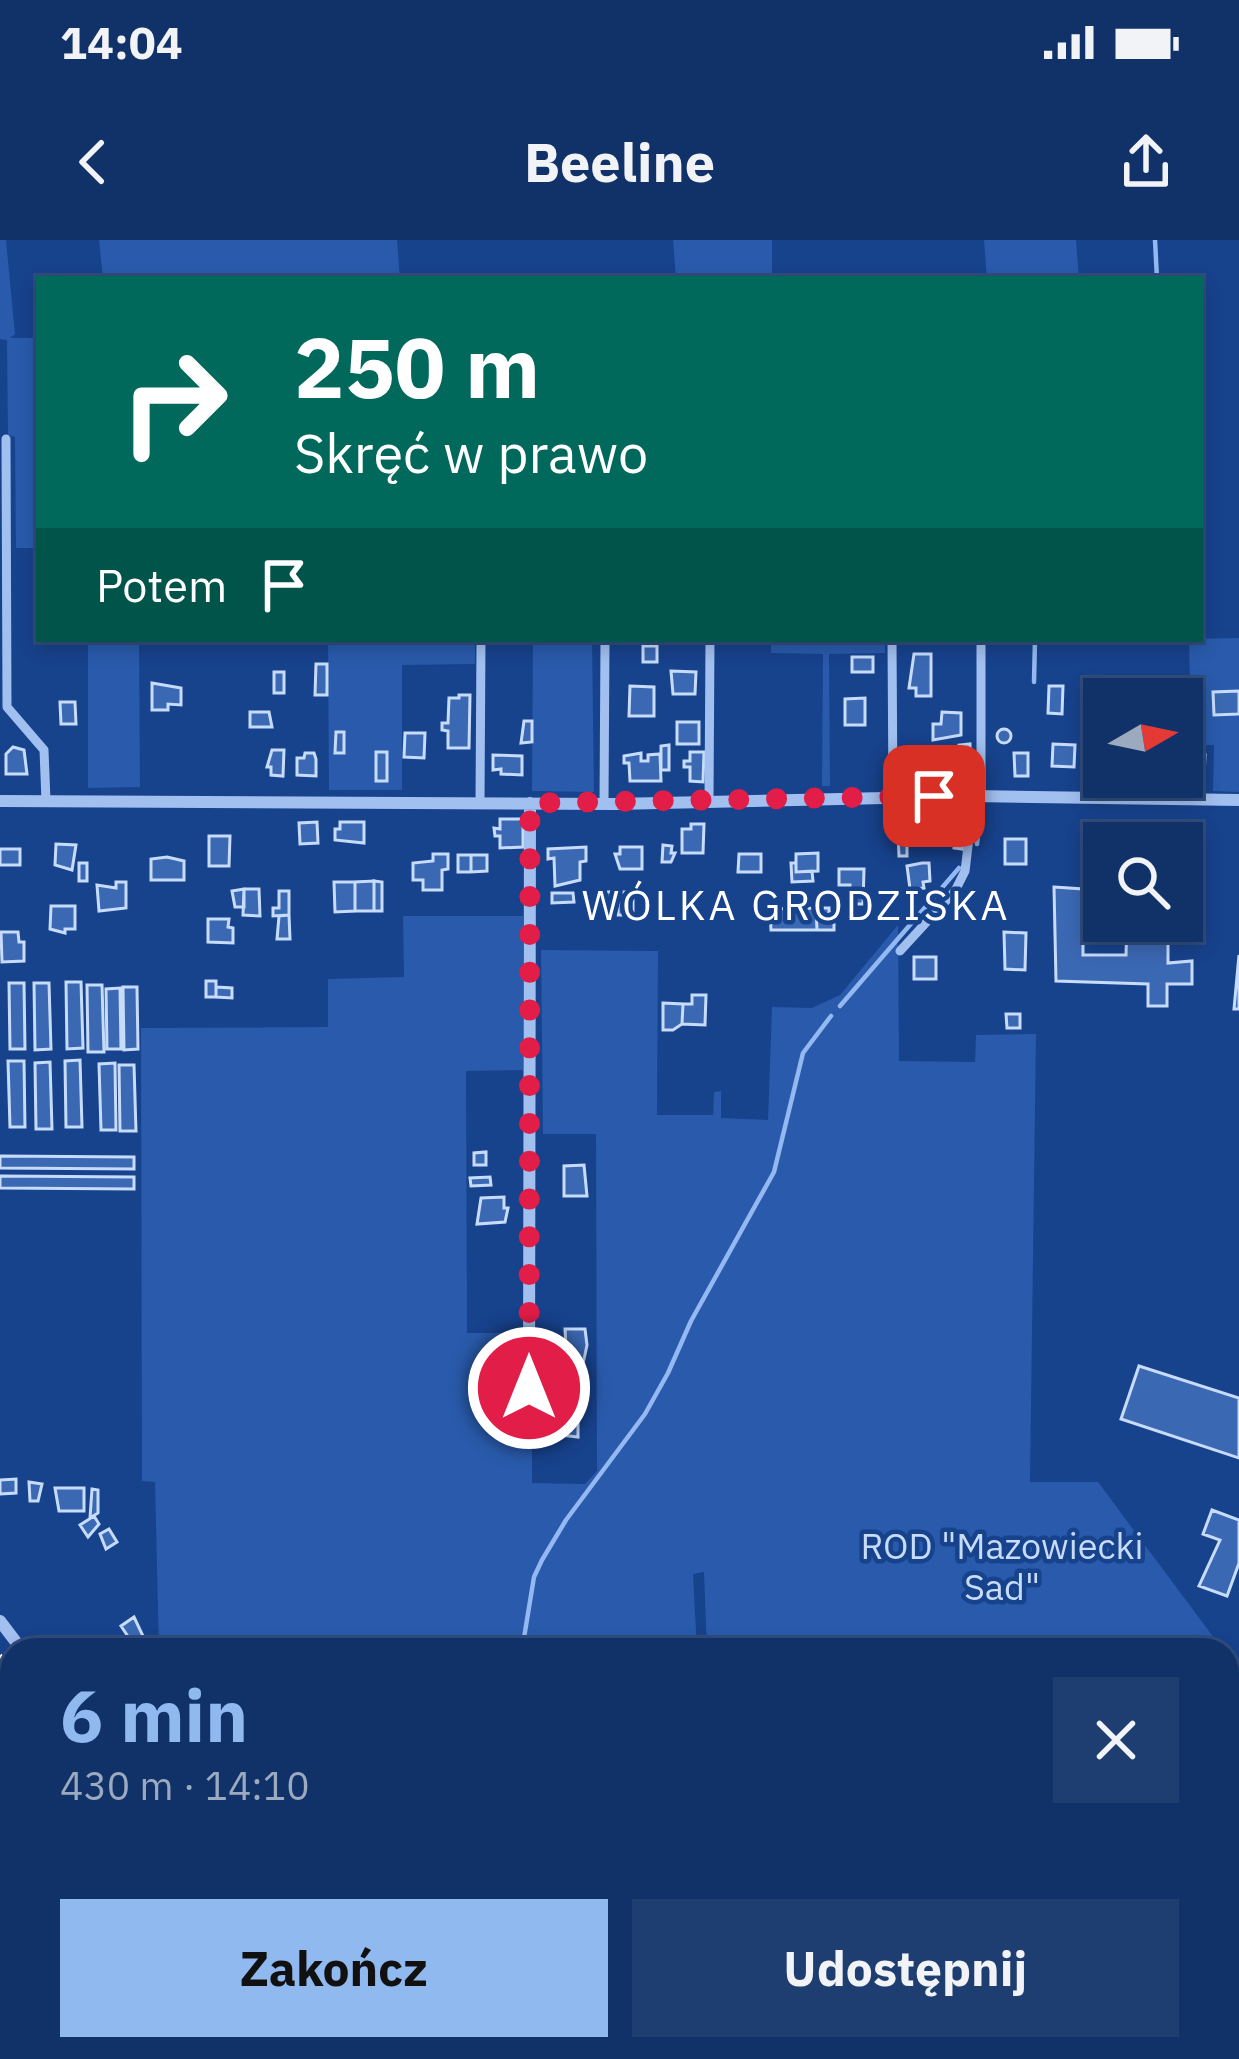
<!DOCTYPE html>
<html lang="pl">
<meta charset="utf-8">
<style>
body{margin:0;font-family:"IBM Plex Sans",sans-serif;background:#1e3e71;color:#f1f3f6;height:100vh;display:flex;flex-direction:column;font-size:45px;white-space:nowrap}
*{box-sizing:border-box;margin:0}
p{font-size:39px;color:#9caac0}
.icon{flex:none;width:66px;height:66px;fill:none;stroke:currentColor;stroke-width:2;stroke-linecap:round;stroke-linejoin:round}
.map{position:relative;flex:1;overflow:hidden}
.side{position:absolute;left:0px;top:1398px;width:1239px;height:423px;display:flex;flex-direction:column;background:#113269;border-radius:36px 36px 0 0;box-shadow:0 6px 18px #0003,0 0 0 3px #304d7d}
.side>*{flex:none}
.top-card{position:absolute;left:36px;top:36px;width:1167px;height:366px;border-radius:0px;box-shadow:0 6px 18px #0003,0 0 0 3px #304d7d;background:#00695c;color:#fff;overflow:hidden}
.needle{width:78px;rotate:81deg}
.tools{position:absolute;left:1083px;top:438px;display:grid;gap:24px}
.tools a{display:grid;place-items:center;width:120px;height:120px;border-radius:0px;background:#113269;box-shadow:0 6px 18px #0003,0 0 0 3px #304d7d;font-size:60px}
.pin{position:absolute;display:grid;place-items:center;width:102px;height:102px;color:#fff;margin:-51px;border-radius:24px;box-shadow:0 6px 18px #0006}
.me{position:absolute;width:132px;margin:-66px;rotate:0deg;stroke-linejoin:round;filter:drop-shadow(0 0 9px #0008)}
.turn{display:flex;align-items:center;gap:42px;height:252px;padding:0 60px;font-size:54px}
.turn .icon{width:156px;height:156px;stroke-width:2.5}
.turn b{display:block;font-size:84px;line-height:102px}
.then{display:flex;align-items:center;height:114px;padding:0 60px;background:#0003;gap:24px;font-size:45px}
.round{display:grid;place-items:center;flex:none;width:126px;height:126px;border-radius:0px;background:#1e3e71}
.headline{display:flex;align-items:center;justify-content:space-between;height:204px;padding:0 60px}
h1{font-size:72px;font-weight:700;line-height:90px;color:#90b9f0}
.button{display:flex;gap:24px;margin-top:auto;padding:24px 60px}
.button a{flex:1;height:138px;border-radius:0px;background:#90b9f0;color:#111;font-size:48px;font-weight:700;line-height:138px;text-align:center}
.button a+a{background:#1e3e71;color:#f1f3f6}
.status{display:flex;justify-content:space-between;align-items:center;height:84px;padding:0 60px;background:#113269;direction:ltr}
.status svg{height:33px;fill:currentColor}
header{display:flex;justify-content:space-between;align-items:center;height:156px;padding:0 60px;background:#113269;font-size:54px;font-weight:700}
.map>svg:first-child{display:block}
.green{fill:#295aab}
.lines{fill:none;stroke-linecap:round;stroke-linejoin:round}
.stream{stroke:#94b8f1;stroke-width:4.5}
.building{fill:#3b68b3;stroke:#c7dbfb;stroke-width:3}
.service{stroke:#a1bfef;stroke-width:9}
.minor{stroke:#a1bfef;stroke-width:12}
.tertiary{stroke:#a1bfef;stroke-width:21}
.rail{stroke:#fff;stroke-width:4.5;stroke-dasharray:21 9;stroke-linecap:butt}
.route{stroke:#e11d48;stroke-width:21;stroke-dasharray:0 37.8}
.labels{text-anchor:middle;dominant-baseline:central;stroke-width:9;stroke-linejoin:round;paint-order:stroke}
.park-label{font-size:36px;fill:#c7dbfb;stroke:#17428c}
.quarter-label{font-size:42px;letter-spacing:3px;fill:#fff;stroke:#17428c}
</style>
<div class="status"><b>14:04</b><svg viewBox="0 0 49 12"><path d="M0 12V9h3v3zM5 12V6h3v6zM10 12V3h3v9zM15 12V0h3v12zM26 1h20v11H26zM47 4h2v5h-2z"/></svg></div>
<header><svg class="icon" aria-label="back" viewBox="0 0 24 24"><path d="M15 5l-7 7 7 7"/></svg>Beeline<svg class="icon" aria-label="share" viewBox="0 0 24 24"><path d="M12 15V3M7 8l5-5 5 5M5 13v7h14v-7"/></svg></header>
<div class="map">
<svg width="1239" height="1819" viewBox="0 0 1239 1819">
<rect width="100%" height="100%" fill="#17428c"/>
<path class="green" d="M0 0H6L15 94 10 98H39V308H16L15 197 8 195 7 100 0 99Z
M99 0H397L400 39H103Z
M673 0H772V39H676Z
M984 0H1076L1079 39H987Z
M1239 398V552L1213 551 1214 505H1182V459H1145V447L1190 448 1189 399Z
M88 399H139L140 547 88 548Z
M328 399H475V424L402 425V550H329Z
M533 399H592L594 552 532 551Z
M771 399H885V413L829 414 830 546H822L823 414 771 413Z
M403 676H523V830L466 831 467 1093H523L524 1155H532V1243L585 1244 597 1231 596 894H543L541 710 658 711 657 875H713L714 852 721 851V878L768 880 772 767 812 768 840 755 898 685 899 821 975 822 976 795 1036 794 1030 1242H1098L1223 1410H707L704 1332 693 1334 697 1410H159L155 1242 142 1241 141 788 328 787V739L404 737Z
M1239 1515V1722H1227V1518Z
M0 1519 12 1534V1620H0Z
M0 1683H12V1788L0 1798Z
M335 1809H496V1819H342Z
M870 1809H1068L1064 1819H869Z"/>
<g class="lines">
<path class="stream" d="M1155 0 1157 39
M1034 442 1035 399
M977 604 979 587
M840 766 959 628
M522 1410 534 1337 542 1320 566 1280 645 1174 668 1133 691 1081 774 932 803 813 831 776
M0 1510 12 1526
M0 1802 12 1792
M228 1809 236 1819"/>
</g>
<path class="building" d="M643 406H657V422H643Z
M914 414H931V456H916V448H909Z
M852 417H873V432H852Z
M316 424H327V455H315Z
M671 431 696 432 695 454H673Z
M274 432H284V453H274Z
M152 443 181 448V465L168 464V470H152Z
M630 446 654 447V476H629Z
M1049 446H1063L1062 474 1048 473Z
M1239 451V474L1214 475 1213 452Z
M459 455H470L469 508H448V491L442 490V483H448L449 458H459Z
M865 458V485H845V459Z
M60 462H75L76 484H61Z
M250 472H269L272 487H250Z
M942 472 961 473V495L933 500V484H941Z
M524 481H532V502L521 503Z
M677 482H699V504H677Z
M997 496a7 7 0 1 1 14 0a7 7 0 1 1-14 0Z
M336 492H344V513H335Z
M405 493H425L424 518 404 517Z
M1092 494H1104V517H1092Z
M970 504 971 540 951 543 945 521H950L949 512H959V505Z
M1053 504 1075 505 1074 527 1052 526Z
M669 505V530H661V506Z
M13 507 24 510 27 534H6V514Z
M272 510H284L283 536 271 535V527H267Z
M376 512H387V541H376Z
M690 512H704L703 542 690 541V527H684V521H690Z
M305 513H314L316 519V536L297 535V518H304Z
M641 513V521H648V515L660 514 661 541H630L629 523H624V516Z
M1014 513H1028V536H1015Z
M493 515 522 516V535L501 534V529L493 530Z
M1182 515H1205L1204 537H1182Z
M945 576H953L952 603 940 604 939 582H945Z
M500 579H523V607L500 608V596H495L494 588 500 589Z
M317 582 318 603 300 604 299 583Z
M340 582H364V603L335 600V589H340Z
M920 582H939L940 604H929L928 593 920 594Z
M691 584H704L703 613H682V589H691Z
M956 590 965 591 962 609 954 608Z
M898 594H907V616H899Z
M209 596H230L229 626H209Z
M1005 599H1026V624H1005Z
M56 604 76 605 72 630 55 625Z
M663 605 672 606 671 613H675L671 622H662Z
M586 607V621L580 622V640L555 646 554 618 548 619V609Z
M620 607H642V629H620L615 614H620Z
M0 609H20V625H0Z
M818 613V631L796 632V614Z
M433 614H448V629L442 630V650H423V640H413V623L433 621Z
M739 614H761V632H738Z
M458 615H471V632H458Z
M471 615H487V631L471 632Z
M167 617 184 621V640H151V619Z
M79 623H87V641H79Z
M791 623H796V632L812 631 813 641 792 642Z
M922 623H929L930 641 923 642 924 648 910 649 907 626Z
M839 629H864L863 664H849L850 645H839Z
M374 641 382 642V671H374Z
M374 641V671H355V642Z
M116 642H126V668L99 671 97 645 116 648Z
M334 642H355V671L335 672Z
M1054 647 1083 649V715H1126L1127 681H1168V723L1192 721V744H1167V766H1148V744L1056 741Z
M244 649H259L260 676 243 675Z
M244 649V667H235L232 651Z
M279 651H289V675L273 676V668H279Z
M603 652H633V664H603Z
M552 653H573L574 662 552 663Z
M618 664H633V675H618Z
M51 666H75V689H65V693L50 689Z
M816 668 817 690H771L770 669Z
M816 668H829V673H834V690H817Z
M289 675 290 699H277L279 676Z
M208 679H229L228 687 233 688V703L208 702Z
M1 692H18L19 702H24V721L2 722Z
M1004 692 1026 693 1025 730 1005 729Z
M1239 715V769H1234Z
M914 717H936V739H914Z
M206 741H216V757H206Z
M66 742H81L83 808 67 809Z
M9 743H24L25 809H10Z
M34 743H49L51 809 35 810Z
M87 745H102L104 812H88Z
M123 747H137L138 809 124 810Z
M216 747 232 748V758L216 757Z
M120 748 121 809H107L106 749Z
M692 755H706L705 785 682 784 683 764H692Z
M663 763 683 764 682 784 673 790H663Z
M1006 774H1020V788H1007Z
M80 820 82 887H66L65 821Z
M8 821H24L25 887H10Z
M50 822 52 889H36L35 823Z
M115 823 116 890H101L99 824Z
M119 825H134L136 891H120Z
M486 912V925H474V913Z
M0 916 134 917V929L0 928Z
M584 925 587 956H564V926Z
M0 936 134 937V949L0 948Z
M490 937 491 945 471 946 470 938Z
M504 957V968H508L505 982 477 984 481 958Z
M565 1089H585L587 1105 583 1124H567Z
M1139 1126 1239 1158V1218L1121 1179Z
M578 1175V1197L542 1193V1176Z
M16 1239V1253L0 1254V1240Z
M29 1242 42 1244 38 1261H30Z
M55 1248H84V1271H59Z
M92 1249 98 1250V1273L90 1278Z
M1212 1270 1239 1280V1323L1227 1356 1199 1346 1220 1300 1203 1294Z
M94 1276 99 1284 88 1297 80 1285Z
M109 1289 117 1302 106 1309 100 1294Z
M134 1377 143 1396 133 1404 121 1386Z
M0 1652H12L11 1673 0 1672Z
M1227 1801H1231L1236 1818H1201V1809H1227Z
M41 1809H65L70 1816 38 1819 34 1814Z
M120 1809H136L144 1819H109Z
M551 1809H576L582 1817 548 1819 544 1814Z
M677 1809H687L695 1819H664Z
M840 1813 868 1816V1819H840Z"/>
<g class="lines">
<path class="service" d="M6 199 7 467 44 510 46 561
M892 399 893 557
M981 556V399
M709 561 710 399
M480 563 481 399
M604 564 605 399
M900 711 955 651 965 631 974 556
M0 1634H12
M0 1815 12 1807
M194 1819 207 1809"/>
<path class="minor" d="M0 561 614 564 974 556 1239 560
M529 1148 530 563
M0 1381 22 1410
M1227 1490 1239 1493
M1227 1729 1239 1728
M320 1809 327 1819
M617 1819 630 1809"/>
<path class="tertiary" d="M1227 1481 1239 1451
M1091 1819 1095 1809"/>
<path class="rail" d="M0 1415 12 1431
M0 1441 12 1457
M0 1487 12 1503
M245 1809 253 1819
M280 1809 288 1819"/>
</g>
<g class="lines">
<path class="route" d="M529 1148 530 563 934 556"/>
</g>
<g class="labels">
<g class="park-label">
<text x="1002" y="1305">ROD "Mazowiecki<tspan x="1002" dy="41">Sad"</tspan></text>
</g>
<g class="quarter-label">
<text x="796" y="664">WÓLKA GRODZISKA</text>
</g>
</g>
</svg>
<div class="tools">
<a><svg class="needle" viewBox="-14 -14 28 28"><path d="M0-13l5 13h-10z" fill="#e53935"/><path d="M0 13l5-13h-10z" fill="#9caac0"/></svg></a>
<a><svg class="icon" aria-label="search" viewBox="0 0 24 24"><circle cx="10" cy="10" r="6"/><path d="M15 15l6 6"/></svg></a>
</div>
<div class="pin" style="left:934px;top:556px;background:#d93025"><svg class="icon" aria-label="arrive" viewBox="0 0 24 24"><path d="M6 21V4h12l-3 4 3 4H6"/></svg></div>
<svg class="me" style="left:529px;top:1148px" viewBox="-20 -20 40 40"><circle r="17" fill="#e11d48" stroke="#fff" stroke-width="3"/><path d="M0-11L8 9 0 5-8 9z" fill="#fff"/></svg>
<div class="top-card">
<div class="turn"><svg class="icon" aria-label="right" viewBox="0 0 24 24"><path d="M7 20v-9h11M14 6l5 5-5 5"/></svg><div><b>250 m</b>Skręć w prawo</div></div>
<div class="then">Potem<svg class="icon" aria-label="arrive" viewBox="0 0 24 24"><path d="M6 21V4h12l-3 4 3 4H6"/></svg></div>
</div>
<section class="side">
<div class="headline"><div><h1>6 min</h1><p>430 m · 14:10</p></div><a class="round"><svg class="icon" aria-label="close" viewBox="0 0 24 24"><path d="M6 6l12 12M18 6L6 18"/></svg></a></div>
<div class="button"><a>Zakończ</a><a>Udostępnij</a></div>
</section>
</div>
